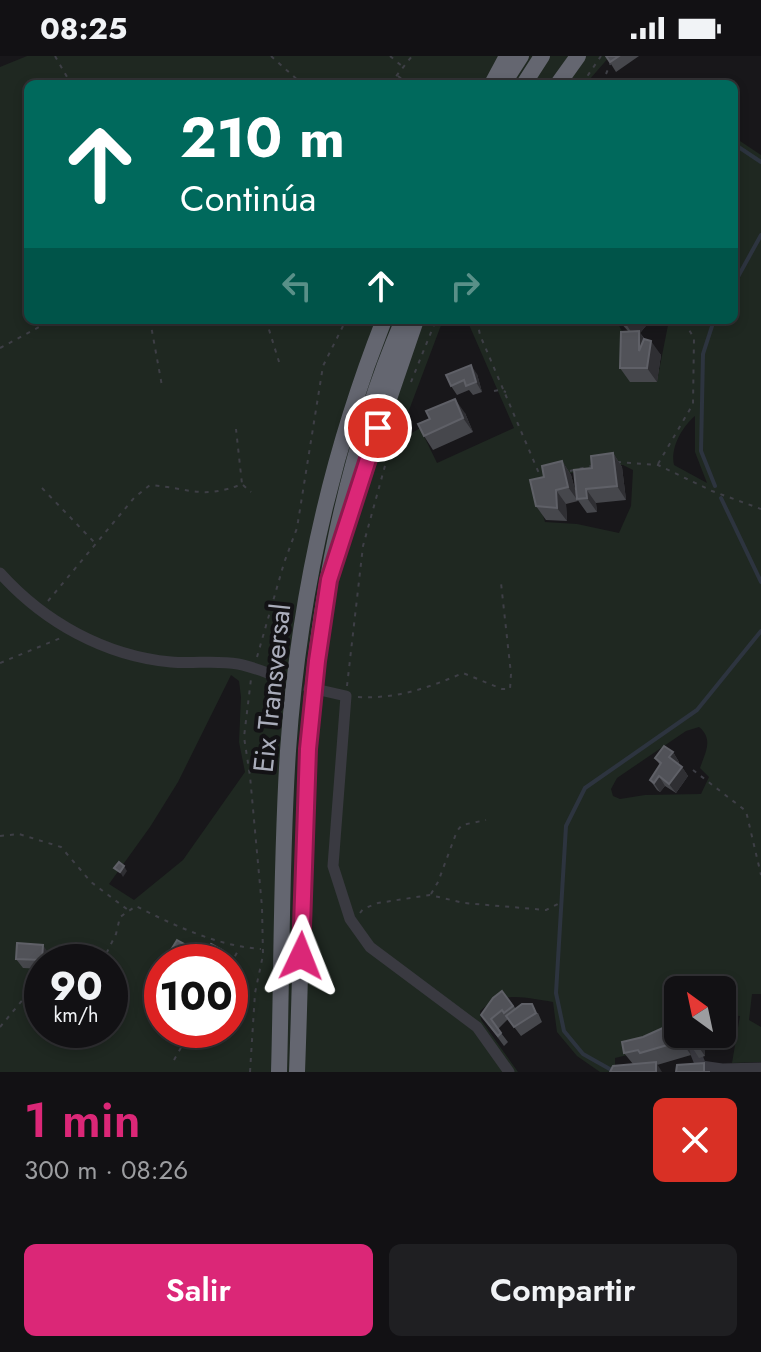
<!DOCTYPE html>
<html lang="es">
<meta charset="utf-8">
<style>
body{margin:0;font-family:Jost,sans-serif;background:#1f1f22;color:#f1f3f6;height:100vh;display:flex;flex-direction:column;font-size:30px;white-space:nowrap}
*{box-sizing:border-box;margin:0}
p{font-size:26px;color:#9c9da0}
.icon{flex:none;width:44px;height:44px;fill:none;stroke:currentColor;stroke-width:2;stroke-linecap:round;stroke-linejoin:round}
.map{position:relative;height:1016px;overflow:hidden}
.details{display:flex;flex-direction:column;background:#121114;flex:1}
.details>*{flex:none}
.top-card{position:absolute;left:24px;top:24px;width:714px;height:244px;border-radius:12px;box-shadow:0 4px 12px #0003,0 0 0 2px #313134;background:#00695c;color:#fff;overflow:hidden}
.needle{width:52px;rotate:327deg}
.controls{position:absolute;left:664px;top:920px;display:grid;gap:16px}
.controls a{display:grid;place-items:center;width:72px;height:72px;border-radius:12px;background:#121114;box-shadow:0 4px 12px #0003,0 0 0 2px #313134;font-size:40px}
.speed{position:absolute;left:24px;top:888px;display:flex;gap:16px;font-size:40px;font-weight:700;text-align:center}
.speed>*{display:grid;place-content:center;width:104px;height:104px;border-radius:50%;background:#121114;box-shadow:0 4px 12px #0003,0 0 0 2px #313134;line-height:1}
.speed small{font-size:20px;font-weight:400}
.speed .limit{border:12px solid #d22;background:#fff;color:#111}
.pin{position:absolute;display:grid;place-items:center;width:68px;height:68px;color:#fff;margin:-34px;border:4px solid #fff;border-radius:50%;box-shadow:0 2px 8px #0007}
.me{position:absolute;width:88px;margin:-44px;rotate:2deg;stroke-linejoin:round;filter:drop-shadow(0 0 6px #0008)}
.turn{display:flex;align-items:center;gap:28px;height:168px;padding:0 24px;font-size:36px}
.turn .icon{width:104px;height:104px;stroke-width:2.5}
.turn b{display:block;font-size:56px;line-height:68px}
.lanes{display:flex;align-items:center;height:76px;padding:0 24px;background:#0003;justify-content:center;gap:40px;direction:ltr}
.lanes .off{opacity:.35}
.round{display:grid;place-items:center;flex:none;width:84px;height:84px;border-radius:12px;background:#1f1f22}
.head{display:flex;align-items:center;justify-content:space-between;height:136px;padding:0 24px}
h1{font-size:48px;font-weight:600;line-height:60px;color:#db2777}
.action{display:flex;gap:16px;margin-top:auto;padding:16px 24px}
.action a{flex:1;height:92px;border-radius:12px;background:#db2777;color:#fff;font-size:32px;font-weight:600;line-height:92px;text-align:center}
.action a+a{background:#1f1f22;color:#f1f3f6}
.status{display:flex;justify-content:space-between;align-items:center;height:56px;padding:0 40px;background:#121114;direction:ltr}
.status svg{height:22px;fill:currentColor}
.map>svg:first-child{display:block}
.green{fill:#1f2821;fill-rule:evenodd}
.lines{fill:none;stroke-linecap:round;stroke-linejoin:round}
.stream{stroke:#2d343f;stroke-width:4}
.minor-tunnel{stroke:#35353a;stroke-width:11;stroke-dasharray:11 5.5;stroke-linecap:butt}
.path{stroke:#3e3f46;stroke-width:2;stroke-dasharray:4 6;stroke-linecap:butt}
.minor{stroke:#3a3a41;stroke-width:11}
.highway{stroke:#646670;stroke-width:16}
.wall{fill:#46474c}
.shaded-wall{fill:#2f2f33}
.building{fill:#515258;stroke:#5f6067;stroke-width:2}
.route-casing{stroke:#8e194d;stroke-width:20}
.route{stroke:#db2777;stroke-width:14}
.labels{text-anchor:middle;dominant-baseline:central;stroke-width:8;stroke-linejoin:round;paint-order:stroke}
.street-label{font-size:28px;fill:#a9acba;stroke:#131215}
</style>
<div class="status"><b>08:25</b><svg viewBox="0 0 49 12"><path d="M0 12V9h3v3zM5 12V6h3v6zM10 12V3h3v9zM15 12V0h3v12zM26 1h20v11H26zM47 4h2v5h-2z"/></svg></div>
<div class="map">
<svg width="761" height="1016" viewBox="0 0 761 1016">
<rect width="100%" height="100%" fill="#18171a"/>
<path class="green" d="M27 0H610L590 23 596 28H28V264H443L397 386 420 372 437 407 514 372 467 264H616L630 290 657 325 669 264H734V81L761 99V938H752L749 964 761 971V1006L732 1007 740 960 722 959V934H678V978L653 993 615 1002V1012L651 1016H600L577 1000 557 976 553 946C524 942 504 934 480 955L481 964 518 1016H0V11ZM695 360V396L707 427 674 409C670 392 682 371 695 360ZM602 409H623L633 414 631 450 619 477 577 468 545 466 534 427ZM231 619 239 625 241 641 239 686 245 716 183 804 134 844 109 828 150 771 178 726ZM699 671C714 683 705 697 700 712L709 721 701 738 645 739 620 743 613 740 611 733 617 722 686 675ZM42 906H110V974H42ZM162 906H230V974H162Z"/>
<g class="lines">
<path class="stream" d="M734 88 761 106
M734 228 761 179
M714 264 703 298 701 395 715 430
M721 442 761 526
M615 1016 583 998 564 975 556 937 566 770 585 732 697 654 761 575"/>
<path class="minor-tunnel" d="M273 619 319 634"/>
<path class="path" d="M55 0 71 28
M271 0 302 28
M390 0 403 11
M606 18 611 6
M398 20 408 28
M390 28 412 0
M582 28 601 0
M150 264 162 330
M266 264 280 309
M477 264 480 279 541 422
M0 292 52 264
M411 326 436 264
M494 335 500 334 506 336
M617 406 658 409 712 435 761 453
M658 408 693 348 694 282 683 264
M570 415 591 410
M243 429 251 436
M42 432 95 487
M48 545 134 442 150 429C189 432 203 444 242 428L236 373
M257 601 284 507 297 472 323 310 346 264
M0 607 63 581
M347 630 363 490 397 366
M358 641C397 643 428 632 463 617L502 633H510L511 618 501 527
M693 714 746 755 761 819
M0 780 19 778 61 791 91 826 128 854
M431 838 438 826 457 775 462 769 486 764
M360 857 363 853 378 847 430 839 464 847 546 854 558 848
M102 906 116 878 120 861 136 850C175 870 218 890 261 893
M230 909 239 893
M0 971 35 929 42 926
M174 1004 191 974
M250 1016 255 937 263 899 262 851 250 720 244 681 251 623"/>
<path class="minor" d="M0 517C44 566 105 600 171 606 193 608 216 604 238 608 250 610 262 615 273 619
M324 635 346 640 333 810 350 863 370 891 477 971 509 1016
M688 978 701 1010 722 1013 761 1012"/>
<path class="highway" d="M492 28 507 0
M503 28 521 0
M524 28 542 0
M558 28 578 0
M363 419 416 264
M279 1016C282 909 281 801 288 695 298 548 330 401 384 264
M297 1016C301 909 302 802 308 695 315 554 347 394 403 264"/>
</g>
<path class="wall" d="M606 0H639L616 16Z
M618 264 650 265 640 277 645 283 661 299 657 326H630L620 312 628 275Z
M477 318 482 336 473 339 469 334 457 339 451 330Z
M465 357 473 376 433 394 424 380Z
M613 397 622 411 626 444 596 447 597 456 587 457 577 443Z
M562 405 571 419 578 445 566 448 567 465 546 464 536 450 544 421Z
M673 696 679 706 678 708 682 711 688 720 676 737 665 730 660 736 657 734 650 724 660 709 655 702Z
M49 898V906H42V913L23 912 16 903Z
M502 935 516 953 538 957 542 966 521 980 508 963 498 973 508 986 504 990 481 959Z
M726 947 736 961 735 967 729 970 730 984 704 989 705 1000 699 1002 690 988 686 978H722V948Z
M676 966 678 969V978H684L686 980 691 999 657 1009 633 1008 624 997 643 981Z"/>
<path class="shaded-wall" d="M629 264 650 265 640 277 649 289 651 285 661 299 657 326 647 312 635 282 626 268Z
M471 309 477 318 482 336 476 326Z
M455 343 465 357 473 376 463 362Z
M613 397 622 411 626 444 617 430Z
M562 405 571 419 578 445 568 431Z
M586 433 596 447 597 456 587 442Z
M556 434 566 448 567 465 557 452Z
M673 696 679 706 675 711 669 701Z
M682 711 688 720 676 737 669 728Z
M659 720 665 730 660 736 654 727Z
M124 810 127 815 123 821 120 816Z
M184 888 191 898 186 906H174Z
M43 889 49 898V906H43L42 904Z
M222 894 228 904 227 906H214Z
M110 934 115 941 110 949Z
M726 947 736 961 735 967 726 953Z
M722 959 729 970 730 984 722 972Z
M679 978H684L686 980 691 999 681 985Z
M694 978H696L704 989 705 1000 695 986Z
M656 1006 662 1016H656Z"/>
<path class="building" d="M606 0H619L610 6Z
M639 275V295L644 283 651 285 647 312H620L621 276Z
M471 309 476 326 466 330 464 324 451 330 446 319Z
M455 343 463 362 424 380 418 368 430 363 426 355Z
M613 397 617 430 586 433 587 442 577 443 574 414 592 412 591 400Z
M562 405 568 431 556 434 557 452 536 450 530 424 544 421 542 410Z
M664 690 673 696 669 701 682 711 669 728 659 720 654 727 650 724 661 707 655 702Z
M119 806 124 810 120 816 114 812Z
M177 884 184 888 174 906 166 902Z
M17 887 43 889 42 904 16 903Z
M211 888 222 894 214 906H199Z
M502 935 513 950 504 957 502 954 491 963 501 977 498 980 481 959 493 942Z
M726 947V953L722 955V948Z
M522 948H532L536 957 514 971 506 960Z
M676 966 678 978H679L681 985 640 997 638 994 624 997 622 986 643 981Z
M686 978H694L695 986 690 988Z
M656 1006V1016H610L613 1010Z
M704 1007V1016H710H676L677 1009Z"/>
<g class="lines">
<defs>
<path id="route" d="M301 900 308 693 317 605 329 524 378 372"/>
</defs>
<use href="#route" class="route-casing"/>
<use href="#route" class="route"/>
</g>
<g class="labels">
<g class="street-label">
<text transform="translate(272 632) rotate(-84)">Eix Transversal</text>
</g>
</g>
</svg>
<div class="controls">
<a><svg class="needle" viewBox="-14 -14 28 28"><path d="M0-13l5 13h-10z" fill="#e53935"/><path d="M0 13l5-13h-10z" fill="#9c9da0"/></svg></a>
</div>
<div class="speed"><div>90<small>km/h</small></div><div class="limit">100</div></div>
<div class="pin" style="left:378px;top:372px;background:#d93025"><svg class="icon" aria-label="arrive" viewBox="0 0 24 24"><path d="M6 21V4h12l-3 4 3 4H6"/></svg></div>
<svg class="me" style="left:301px;top:900px" viewBox="-20 -20 40 40"><path d="M0-17L14 15 0 8-14 15z" fill="#db2777" stroke="#fff" stroke-width="4"/></svg>
<div class="top-card">
<div class="turn"><svg class="icon" aria-label="ahead" viewBox="0 0 24 24"><path d="M12 20V5M6 11l6-6 6 6"/></svg><div><b>210 m</b>Continúa</div></div>
<div class="lanes"><svg class="icon off" aria-label="left" viewBox="0 0 24 24"><path d="M17 20v-9H6M10 6l-5 5 5 5"/></svg><svg class="icon" aria-label="ahead" viewBox="0 0 24 24"><path d="M12 20V5M6 11l6-6 6 6"/></svg><svg class="icon off" aria-label="right" viewBox="0 0 24 24"><path d="M7 20v-9h11M14 6l5 5-5 5"/></svg></div>
</div>
</div>
<section class="details">
<div class="head"><div><h1>1 min</h1><p>300 m · 08:26</p></div><a class="round" style="background:#d93025;color:#fff"><svg class="icon" aria-label="close" viewBox="0 0 24 24"><path d="M6 6l12 12M18 6L6 18"/></svg></a></div>
<div class="action"><a>Salir</a><a>Compartir</a></div>
</section>
